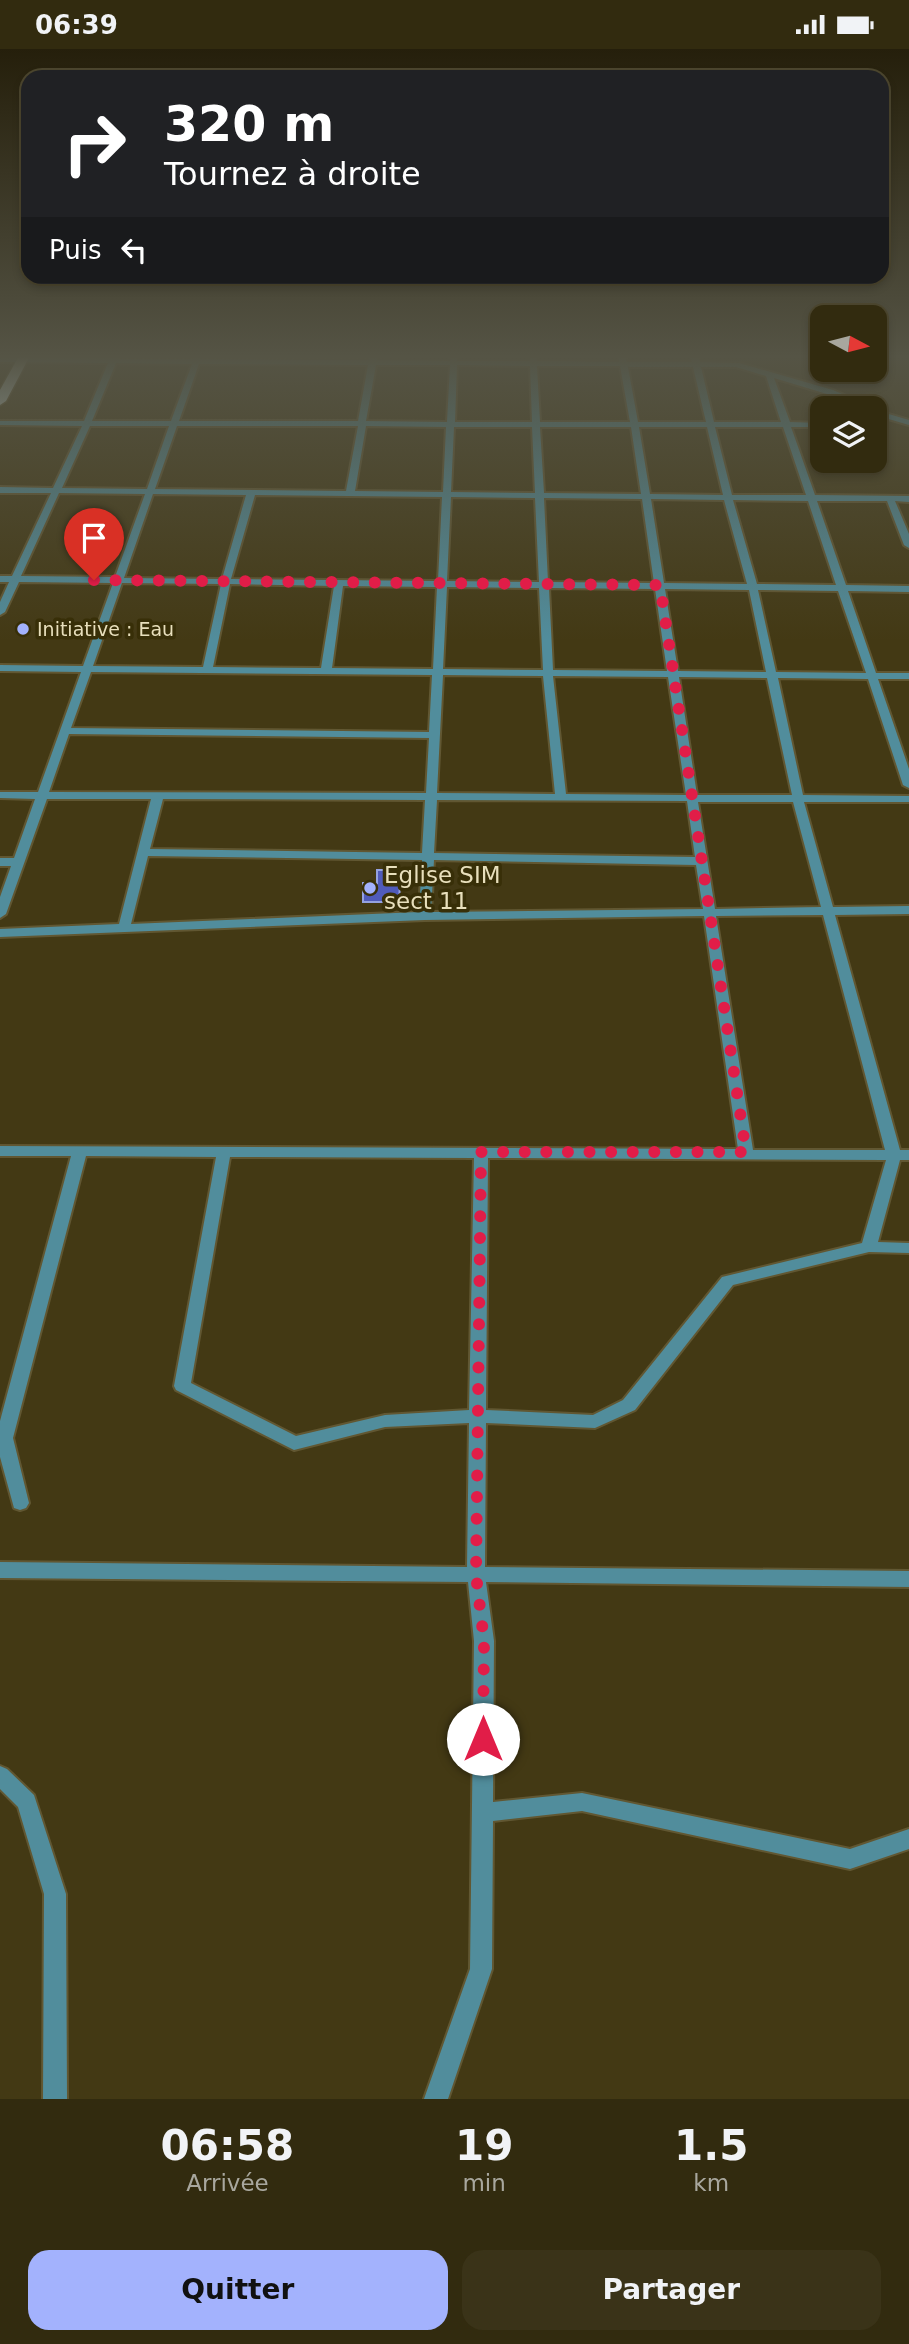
<!DOCTYPE html>
<html lang="fr">
<meta charset="utf-8">
<style>
body{margin:0;font-family:"DejaVu Sans",sans-serif;background:#3a3318;color:#f1f3f6;height:100vh;display:flex;flex-direction:column;font-size:26px;white-space:nowrap}
*{box-sizing:border-box;margin:0}
p{font-size:23px;color:#a8a79e}
.icon{flex:none;width:38px;height:38px;fill:none;stroke:currentColor;stroke-width:2;stroke-linecap:round;stroke-linejoin:round}
.map{position:relative;height:2050px;overflow:hidden}
.panel{display:flex;flex-direction:column;background:#322b0f;flex:1}
.panel>*{flex:none}
.guide{position:absolute;left:21px;top:21px;width:868px;height:214px;border-radius:21px;box-shadow:0 4px 10px #0003,0 0 0 2px #4d472f;background:#202124;color:#fff;overflow:hidden}
.needle{width:46px;rotate:97deg}
.controls{position:absolute;left:810px;top:256px;display:grid;gap:14px}
.controls a{display:grid;place-items:center;width:77px;height:77px;border-radius:14px;background:#322b0f;box-shadow:0 4px 10px #0003,0 0 0 2px #4d472f;font-size:35px}
.pin{position:absolute;display:grid;place-items:center;width:60px;height:60px;color:#fff;margin:-72px -30px;border-radius:50% 50% 50% 0;rotate:-45deg;box-shadow:0 0 7px #0007}
.pin .icon{rotate:45deg}
.me{position:absolute;width:77px;margin:-38px;rotate:0deg;stroke-linejoin:round;filter:drop-shadow(0 0 5px #0008)}
.turn{display:flex;align-items:center;gap:24px;height:147px;padding:0 28px;font-size:32px}
.turn .icon{width:91px;height:91px;stroke-width:2.5}
.turn b{display:block;font-size:49px;line-height:60px}
.then{display:flex;align-items:center;height:66px;padding:0 28px;background:#0003;gap:14px;font-size:26px}
.eta{display:flex;justify-content:space-evenly;align-items:center;height:119px;text-align:center}
.eta b{font-size:42px;font-weight:800;line-height:49px}
.button{display:flex;gap:14px;margin-top:auto;padding:14px 28px}
.button a{flex:1;height:80px;border-radius:21px;background:#a3b2fd;color:#111;font-size:28px;font-weight:800;line-height:80px;text-align:center}
.button a+a{background:#3a3318;color:#f1f3f6}
.status{display:flex;justify-content:space-between;align-items:center;height:49px;padding:0 35px;background:#322b0f;direction:ltr}
.status svg{height:19px;fill:currentColor}
.map>svg:first-child{display:block}
.building{fill:#505bba;stroke:#95a2e1;stroke-width:2}
.lines{fill:none;stroke-linecap:round;stroke-linejoin:round}
.street-casing{stroke:#615732;stroke-width:4}
.highway-casing{stroke:#615732;stroke-width:3}
.street{fill:#518d9c;fill-rule:evenodd}
.highway{fill:#d3edf4;fill-rule:evenodd}
.route{stroke:#e11d48;stroke-width:12;stroke-dasharray:0 21.6}
.poi-dot{fill:#a3b2fd;stroke:#382f08;stroke-width:2.5}
.labels{text-anchor:middle;dominant-baseline:central;stroke-width:7;stroke-linejoin:round;paint-order:stroke}
.far-poi-label{font-size:19px;fill:#e8dfbc;stroke:#382f08;text-anchor:start}
.poi-label{font-size:23px;fill:#e8dfbc;stroke:#382f08;text-anchor:start}
</style>
<div class="status"><b>06:39</b><svg viewBox="0 0 49 12"><path d="M0 12V9h3v3zM5 12V6h3v6zM10 12V3h3v9zM15 12V0h3v12zM26 1h20v11H26zM47 4h2v5h-2z"/></svg></div>
<div class="map">
<svg width="909" height="2050" viewBox="0 0 909 2050">
<rect width="100%" height="100%" fill="#433914"/>
<path class="building" d="M377 821H392V834H400L399 853H363V834H377Z"/>
<g class="lines">
<defs>
<path id="street" d="M112 305H118V310H193L195 305H201V310L369 311 370 305H378L377 311 450 312 451 305H457V312H530V305H536L537 312 619 313V305H625L627 313H692L690 305H698L700 313 739 314 833 341 869 357 859 359 827 345 774 329 790 373 822 374V378H791L815 446 909 447V453L895 452 909 485V499L904 496 887 452H817L846 536 909 537V543L848 542 876 624H909V630H878L909 720V739L903 736 868 630 778 629 803 746 909 747V753H804L833 858 909 857V865L835 866 900 1101H909V1111H900L878 1193 909 1194V1204L869 1203 733 1236 635 1361 595 1379 486 1374 485 1518 909 1522V1538L486 1533 494 1592 493 1753 582 1744 850 1800 909 1780V1800L850 1820 582 1762 493 1772 492 1920 448 2050H424L470 1920 474 1592 468 1533 0 1529V1513L467 1518 469 1374 385 1378 294 1401 176 1341 174 1337 216 1108 86 1107 13 1389 29 1454 26 1459 20 1461 14 1459 0 1408V1372L71 1107H0V1097L738 1100 704 867 425 871 0 888V880L119 875 151 750H47L6 865 0 869V848L11 817H0V809H14L35 750 0 749V743H38L81 623 0 622V616L83 617 113 534 19 533 5 563 0 566V553L9 533H0V527H12L51 444H0V438L53 439 82 377 0 376V372H84L108 314 0 313V309H110ZM116 314 192 315 171 372H92ZM199 315 368 316 358 372H179ZM376 316H450L447 373 366 372ZM457 316 530 317 532 373H455ZM537 317H620L630 373H540ZM628 318H693L706 373H638ZM701 318H736L766 327 781 373H714ZM90 377H169L147 440 62 439ZM177 377H358L346 442 155 440ZM366 377 446 378 443 443 355 442ZM454 378H532L535 444 451 443ZM540 378H631L641 445 544 444ZM639 378H707L723 446 650 445ZM715 378H783L806 446H732ZM59 444 145 445 115 528 21 527ZM153 445 246 446 222 530 124 529ZM255 446 442 448 438 532 231 530ZM451 448 535 449 539 533 447 532ZM544 449 642 450 654 534 548 533ZM651 450 724 451 747 535 664 534ZM733 451 808 452 836 536 757 535ZM122 534 221 535 203 618 93 617ZM230 535 334 537 321 619 213 618ZM343 537 437 538 433 620 332 619ZM447 538 539 539 543 621 443 620ZM549 539 655 540 667 622 553 621ZM665 540 749 541 766 623 678 622ZM758 541 838 542 866 624 776 623ZM91 623 432 626 429 683 71 679ZM443 626 543 627 555 745 437 744ZM553 627 668 628 686 746 566 745ZM679 628 767 629 792 746H697ZM69 685 429 689 426 744 49 743ZM163 750 425 751 422 804 150 800ZM437 751 687 752 695 808 434 804ZM698 753H793L821 858 715 860ZM148 807 422 811 419 863 131 875ZM434 811 696 816 703 860 431 863ZM823 866 885 1101H753L716 867ZM230 1108 474 1109 469 1361 385 1366 296 1387 191 1334ZM488 1109 886 1111 862 1194 722 1228 623 1351 593 1366 486 1361Z
M875 361 909 371V376L875 366Z
M0 1717 7 1720 34 1746 66 1845 67 2050H43L44 1845 18 1758 0 1740Z"/>
<path id="highway" d="M20 305H31L6 352 0 356V341Z"/>
</defs>
<use href="#street" class="street-casing"/>
<use href="#highway" class="highway-casing"/>
<use href="#street" class="street"/>
<use href="#highway" class="highway"/>
</g>
<linearGradient id="sky" x2="0" y2="1"><stop stop-color="#251f0b"/><stop offset="0.52" stop-color="#555445"/><stop offset="1" stop-color="#555445" stop-opacity="0"/></linearGradient>
<rect width="909" height="592" fill="url(#sky)"/>
<g class="lines">
<path class="route" d="M94 531 660 536 746 1103H481L476 1526 484 1592 483 1690"/>
</g>
<g class="poi-dot">
<circle cx="23" cy="580" r="7"/>
<circle cx="370" cy="839" r="7"/>
</g>
<g class="labels">
<g class="far-poi-label">
<text x="37" y="580">Initiative : Eau</text>
</g>
<g class="poi-label">
<text x="384" y="826">Eglise SIM<tspan x="384" dy="26">sect 11</tspan></text>
</g>
</g>
</svg>
<div class="controls">
<a><svg class="needle" viewBox="-14 -14 28 28"><path d="M0-13l5 13h-10z" fill="#e53935"/><path d="M0 13l5-13h-10z" fill="#a8a79e"/></svg></a>
<a><svg class="icon" aria-label="layers" viewBox="0 0 24 24"><path d="M12 4l9 5-9 5-9-5zM3 14l9 5 9-5"/></svg></a>
</div>
<div class="pin" style="left:94px;top:531px;background:#d93025"><svg class="icon" aria-label="arrive" viewBox="0 0 24 24"><path d="M6 21V4h12l-3 4 3 4H6"/></svg></div>
<svg class="me" style="left:483px;top:1690px" viewBox="-20 -20 40 40"><circle r="19" fill="#fff"/><path d="M0-13L10 11 0 6-10 11z" fill="#e11d48"/></svg>
<div class="guide">
<div class="turn"><svg class="icon" aria-label="right" viewBox="0 0 24 24"><path d="M7 20v-9h11M14 6l5 5-5 5"/></svg><div><b>320 m</b>Tournez à droite</div></div>
<div class="then">Puis<svg class="icon" aria-label="left" viewBox="0 0 24 24"><path d="M17 20v-9H6M10 6l-5 5 5 5"/></svg></div>
</div>
</div>
<section class="panel">
<div class="eta">
<div><b>06:58</b><p>Arrivée</p></div>
<div><b>19</b><p>min</p></div>
<div><b>1.5</b><p>km</p></div>
</div>
<div class="button"><a>Quitter</a><a>Partager</a></div>
</section>
